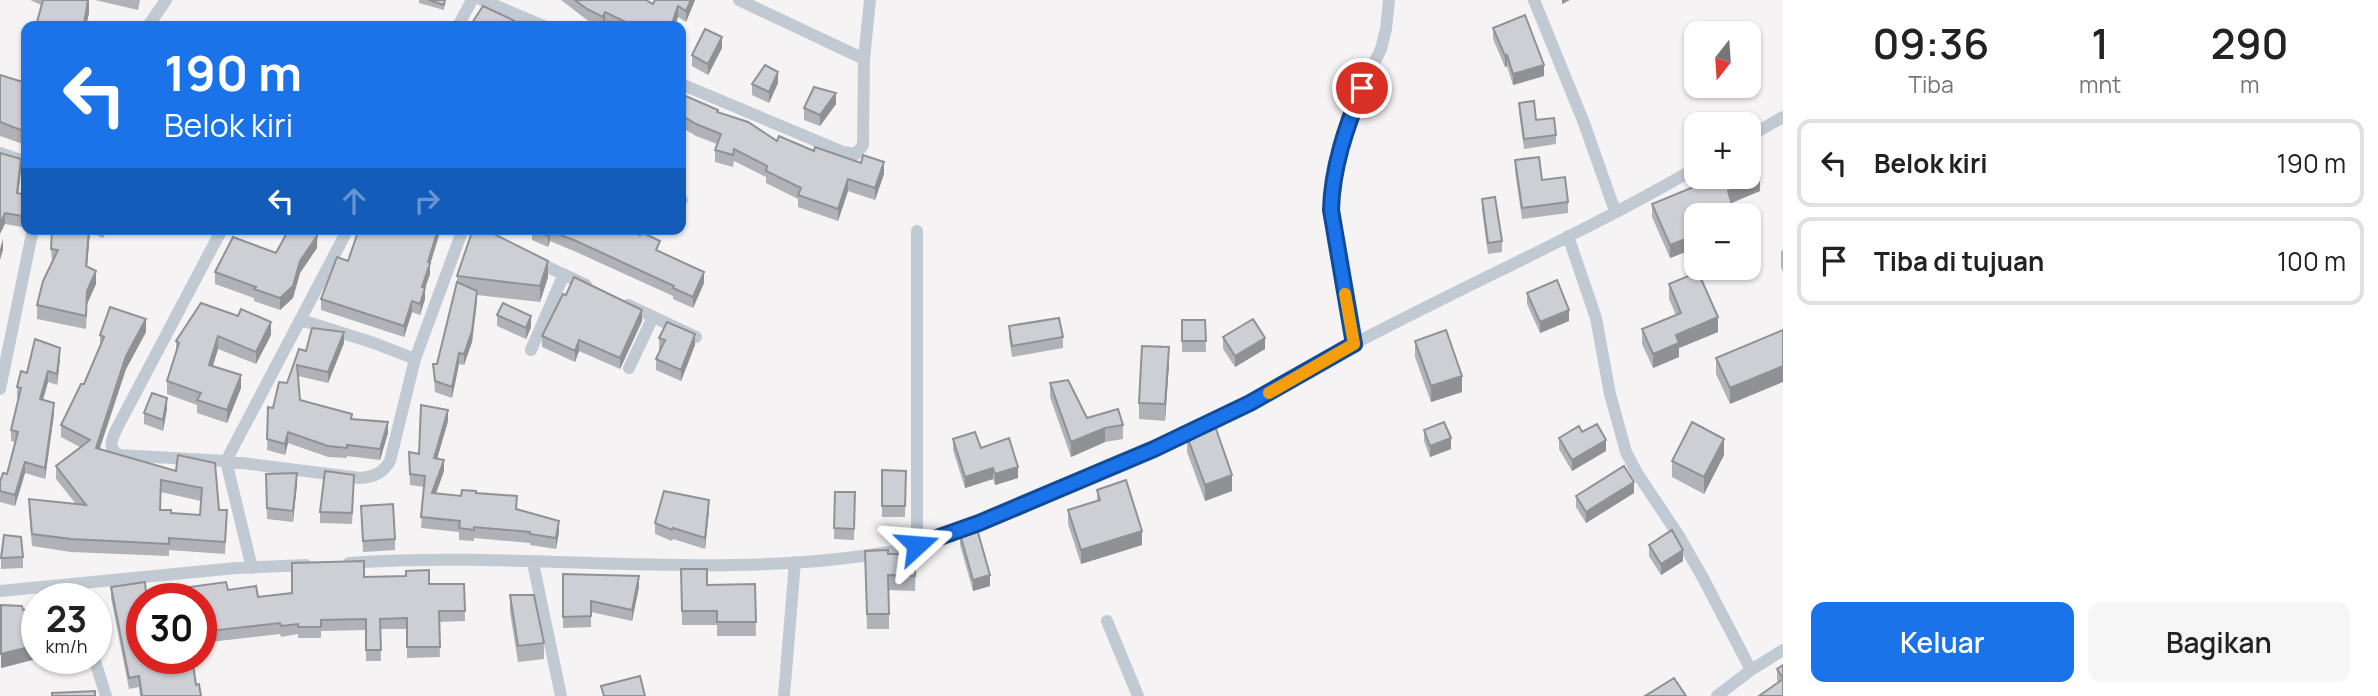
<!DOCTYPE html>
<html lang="id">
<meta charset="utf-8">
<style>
body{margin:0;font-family:Manrope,sans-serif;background:#f6f6f6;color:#222;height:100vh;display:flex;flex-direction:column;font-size:26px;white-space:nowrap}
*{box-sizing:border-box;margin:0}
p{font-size:23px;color:#767676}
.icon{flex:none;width:38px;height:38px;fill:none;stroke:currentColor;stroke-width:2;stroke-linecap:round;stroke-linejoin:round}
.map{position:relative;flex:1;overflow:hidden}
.details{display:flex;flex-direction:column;background:#fff;width:595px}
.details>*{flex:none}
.guide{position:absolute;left:21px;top:21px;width:665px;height:214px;border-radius:14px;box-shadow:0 2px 5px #0004;background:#1a73e8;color:#fff;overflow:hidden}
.needle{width:46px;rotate:197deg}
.tools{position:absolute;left:1684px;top:21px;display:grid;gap:14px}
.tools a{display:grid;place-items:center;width:77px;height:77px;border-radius:14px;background:#fff;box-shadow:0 2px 5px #0004;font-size:35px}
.speed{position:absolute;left:21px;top:583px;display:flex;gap:14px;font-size:35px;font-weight:700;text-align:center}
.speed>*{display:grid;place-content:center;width:91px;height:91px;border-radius:50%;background:#fff;box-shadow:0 2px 5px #0004;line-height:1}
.speed small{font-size:18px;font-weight:400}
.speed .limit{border:10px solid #d22;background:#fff;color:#111}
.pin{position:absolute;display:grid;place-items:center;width:60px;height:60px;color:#fff;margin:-30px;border:4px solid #fff;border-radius:50%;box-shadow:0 2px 7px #0007}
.me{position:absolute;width:77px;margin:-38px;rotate:71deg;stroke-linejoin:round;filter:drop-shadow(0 0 5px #0008)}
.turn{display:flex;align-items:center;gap:24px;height:147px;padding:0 28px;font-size:32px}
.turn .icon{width:91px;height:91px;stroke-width:2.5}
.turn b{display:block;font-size:49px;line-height:60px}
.lanes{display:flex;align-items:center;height:66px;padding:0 28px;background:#0003;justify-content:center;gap:35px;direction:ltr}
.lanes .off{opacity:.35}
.eta{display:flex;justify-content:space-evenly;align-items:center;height:119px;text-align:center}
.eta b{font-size:42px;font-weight:600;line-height:49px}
.action{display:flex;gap:14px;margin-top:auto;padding:14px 28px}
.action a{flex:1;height:80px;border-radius:14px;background:#1a73e8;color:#fff;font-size:28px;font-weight:600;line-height:80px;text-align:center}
.action a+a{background:#f6f6f6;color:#222}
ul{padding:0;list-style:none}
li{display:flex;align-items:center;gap:21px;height:88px;margin:0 14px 10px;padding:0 14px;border:4px solid #e0e0e0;border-radius:14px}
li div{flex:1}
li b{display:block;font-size:26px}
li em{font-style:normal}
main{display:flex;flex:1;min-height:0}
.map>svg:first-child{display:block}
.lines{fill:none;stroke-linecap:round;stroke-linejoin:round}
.street{stroke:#c1cad2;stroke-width:12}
.wall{fill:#b0b2b7;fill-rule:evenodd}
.shaded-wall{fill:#909195}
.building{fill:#cdcfd5;stroke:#909195;stroke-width:2;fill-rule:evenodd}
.route-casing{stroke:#114b97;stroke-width:18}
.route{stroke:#1a73e8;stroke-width:12}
.slow{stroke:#f59e0b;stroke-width:12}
</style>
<main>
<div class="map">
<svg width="1783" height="696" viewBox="0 0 1783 696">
<rect width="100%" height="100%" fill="#f5f3f3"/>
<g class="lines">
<path class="street" d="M482 0 544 26
M739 0 864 59
M1534 0 1584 123 1615 211
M148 26 166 0
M458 26 472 0
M681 84 843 152 856 154 863 145 864 59 870 0
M1748 137 1783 117
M0 153 26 162
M681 199 682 200
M222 229 116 430C111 441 108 448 119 455L226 461 360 478C374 477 383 473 390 461L415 359 463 229
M1568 236 1596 318 1610 394 1626 452 1637 473 1679 536 1703 578 1751 670 1717 696
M533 260 586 285
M628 305 696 337
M301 320 374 343 415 359
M1354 344 1330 210 1331 192 1343 141 1362 88 1381 49 1386 29 1389 0
M531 350 564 274
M629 368 653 317
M0 389 33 229
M917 545V231
M349 563C529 550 711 582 889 552 944 542 995 516 1045 495 1113 465 1183 438 1249 404 1285 385 1320 362 1356 343 1468 284 1586 232 1696 168
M533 563 561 696
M252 568 226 461 348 229
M0 591 236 568 306 565
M1107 621 1138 696
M94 658 106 696
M1751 670 1783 650
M784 696 795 562"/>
</g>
<path class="wall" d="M30 0H89V13L86 25Z
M95 0H140L138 10Z
M419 0H445L444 10 419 3Z
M561 0H646L653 4 655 0H695L686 22 678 17 675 26H613L605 22 603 26H600L587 20Z
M1493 28 1544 76 1513 85 1507 66 1505 67 1493 39Z
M722 48 708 75 692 66V55Z
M0 75 26 83V145L0 136Z
M778 83 769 103 752 95V84Z
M681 94 777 141 814 151 884 174 875 200 848 191 838 221 798 207V199L766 183V177L734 161 733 167 715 162V150L717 144 696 136 681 127Z
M1519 103 1536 120 1556 135V144L1524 149 1519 112Z
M836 104 820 126 804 120V108Z
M0 153 21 169 18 193 26 195 22 227 5 224Z
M1515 160 1568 202V213L1522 219 1515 171Z
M1699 178 1760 191 1732 203 1733 215H1696V248L1670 258 1652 217V204L1699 185Z
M1482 199 1502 241V252L1488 254 1482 210Z
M60 229H107L103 238 90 232 87 267 96 284 87 304 86 329 37 319V305L52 262 51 249Z
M282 229H318L317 248 300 273 293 298 280 310 254 301V298L215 284V272L276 253 288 231Z
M517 229H627L704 283 693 308 673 299V296L574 251 550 241 548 247 532 240V235Z
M1783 250V272L1781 267V251Z
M348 261 430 265V274L425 288V299L420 315 412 312 404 337 321 310V299Z
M457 276 548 277 540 302 477 295 472 342 464 365 459 364 452 398 435 392 433 364H437L457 282Z
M1669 284 1718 332 1679 348V357L1653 368 1642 344V329L1676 315 1669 299Z
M1527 293 1569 321 1540 333 1527 304Z
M201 303 271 335 256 364 218 349 213 366 241 388 227 423 197 413V405L167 394V381L176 352V341Z
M497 315 531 327 526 339 497 326Z
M1182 320H1205L1206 352H1182Z
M642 321 620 369 579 351 575 362 542 347V336Z
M1009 326 1063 337V348L1012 357 1009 337Z
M1783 330 1730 404 1716 374V358Z
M146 332 126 369 99 449 176 471 178 455 227 523 225 554 169 550V556L71 552 32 546 29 511V499L76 504 56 479V466L80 447 61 437V425L84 384 100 346V335ZM161 492 201 501 200 515 171 513 160 510Z
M1223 337 1265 349 1235 367 1223 349Z
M659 338 695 345 681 381 656 370V359L660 349H659Z
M1415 341 1462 392 1431 402 1415 357Z
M344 343 328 383 298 376 300 400 388 433 380 460 347 456V458L328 457 288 443 285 455 267 450 268 407 273 408 287 383 306 351Z
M60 359 57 385 48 382 43 400 54 414 45 479 25 473 15 506 0 502V482L7 474 15 442 11 441V430L19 399 17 398V387L27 373Z
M1169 364 1165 421 1139 419V403Z
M1050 383 1087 418 1123 425V439L1105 442 1071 457 1050 397Z
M167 409 163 431 144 424V413Z
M448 421 437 459 444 471 436 493 461 496 476 493 517 509 559 532 556 549 530 545V543L474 538V541L459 540V532L421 528 424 487 410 485 409 452 419 454Z
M1424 430 1451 449 1430 457 1424 441Z
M1582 432 1606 451 1572 471 1559 449V438Z
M1187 436 1232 491 1205 501 1187 452Z
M953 439 981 448 1018 478 995 485 993 479 965 488 953 450Z
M1724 455 1704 494 1672 477V461Z
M882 470 906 471 905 517H882Z
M266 474 297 484 293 522 267 519Z
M354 486 352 524 320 523V512Z
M1097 490 1142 545 1081 564 1068 524V510L1097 501Z
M835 492H855L854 540 834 539Z
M1634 493 1586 523 1576 507V496Z
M361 506 395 539V550L363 552Z
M709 511 705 549 673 539 672 541 655 534V523Z
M960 534 990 586 973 591 960 545Z
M1649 545 1683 561 1661 575 1649 556Z
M865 551 888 554H916L915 591 889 590V629H867Z
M23 557V568L1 569V558Z
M681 569 707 585 755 584 756 636H717V625H682Z
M563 574 639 587 632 621 591 612V627L563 628Z
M364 577 429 584H464L465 621 439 622 440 657 407 658V629H380L381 661H366V630L321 631V638H298V634L281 637 280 634 201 643V598H142L196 685 201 696H140L139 687 129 689 111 598V587L146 593 228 590 258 597 292 593Z
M510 595 544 643V659L518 662 510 612Z
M37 608V658H71V662L36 659 1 668 23 610Z
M1783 665V696L1777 680V669Z"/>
<path class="shaded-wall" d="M89 0V13L86 26H84Z
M691 0H695L686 22V11Z
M1562 0H1570L1562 4Z
M678 6V17L675 26H671Z
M605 12V22L603 26V17Z
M722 37V48L708 75V64Z
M1507 55V66L1505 67V56Z
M1544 65V76L1513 85V74Z
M778 72V83L769 103V92Z
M836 93V104L820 126V115Z
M21 159V169L17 204V193Z
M884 162V174L875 200V188Z
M1760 178V191L1728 204V191Z
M848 179V191L838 221V209Z
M26 200V211L22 227V216Z
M1733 208V215H1716Z
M5 213V224L0 234V224Z
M1696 224V248L1670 258V245Z
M89 229H90L86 280V266Z
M317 229V248L300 273 293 298 280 310V298Z
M438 229H441L430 265V274L425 288V299L420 315 422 287Z
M550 231V241L548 247V236Z
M3 239V250L0 260V249Z
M548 261V277L540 302V286Z
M96 271V284L87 304 86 329 87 291Z
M704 272V283L693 308V297Z
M477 291V302L472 342 464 365V354Z
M412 301V312L404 337V326Z
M642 310V321L620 369V358Z
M1569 310V321L1540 333V322Z
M531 316V327L526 339V328Z
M1718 317V332L1679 348V357L1653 368V354L1676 335Z
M146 319V332L126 369 96 460V448L126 356Z
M271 322V335L256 364V352Z
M344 332V343L328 383V372Z
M695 334V345L681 381V370Z
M218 336V349L209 378V365Z
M1265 338V349L1235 367V356Z
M579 340V351L575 362V351Z
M1169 347V364L1165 421V404Z
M60 348V359L57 385V374Z
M459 353V364L452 398V387Z
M1783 366V382L1730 404V388Z
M48 371V382L40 410V399Z
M241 375V388L227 423V410Z
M1462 376V392L1431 402V386Z
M167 398V409L163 431V420Z
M54 403V414L45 479V468Z
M448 410V421L434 469V458Z
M388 422V433L380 460V449Z
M1105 428V442L1071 457V442Z
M288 432V443L285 455V444Z
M1451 438V449L1430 457V446Z
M1724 439V455L1704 494V477Z
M1606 440V451L1572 471V460Z
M444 460V471L432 504V493Z
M25 462V473L15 506V495Z
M1018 467V478L995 485V474Z
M993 468V479L965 488V477Z
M297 473V484L293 522V511Z
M1232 475V491L1205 501V485Z
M1634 482V493L1586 523V512Z
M709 500V511L705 549V538Z
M559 521V532L556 549V538Z
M1142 531V545L1081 564V550Z
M1683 550V561L1661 575V564Z
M990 575V586L973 591V580Z
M639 576V587L632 621V610Z
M36 645V659L1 668V654Z"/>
<path class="building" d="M43 0H88L84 24 88 25V26H36Z
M429 0H445L444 5Z
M575 0H646L653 4 655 0H691L686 11 678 6 671 26H632V25L605 12 603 17 587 9Z
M483 6 513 20 522 26H470Z
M1525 15 1544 65 1513 74 1507 55 1505 56 1493 28Z
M705 29 722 37 708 64 692 55Z
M765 65 778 72 769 92 752 84Z
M0 75 26 83V132L0 122Z
M814 87 836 93 820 115 804 108Z
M681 94 718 110 717 112 748 122 777 141 779 136 814 151 815 147 861 163 863 155 884 162 875 188 848 179 838 209 798 195 801 188 766 171 767 166 734 149 733 155 715 150 721 134 696 124 681 115Z
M1534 101 1536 120 1554 118 1556 135 1524 139 1519 103Z
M1748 151 1760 178 1728 191 1733 208 1716 215H1696V224L1694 225 1696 230V235L1670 245 1652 204 1701 184 1699 178 1702 177H1748Z
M0 153 21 159 17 193 26 195V200L22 216 5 213 0 224Z
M1539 157 1542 180 1565 177 1568 202 1522 208 1515 160Z
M1495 197 1502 241 1488 243 1482 199Z
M52 229H89L86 266 96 271 87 291 86 316 37 305 43 281 58 250 51 249Z
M289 229H317V236L300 261 293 286 280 298 254 289 256 287 215 272 233 237 276 253Z
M359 229H438L428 262 430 263 422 287 425 288 420 304 412 301 404 326 321 299 337 257 348 261Z
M473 229H484L548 261 540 286 457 276Z
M532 229H627L640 235 641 232 660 241 656 250 704 272 693 297 673 288 674 286 574 240 550 231 548 236Z
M1698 272 1718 317 1676 335 1679 343 1653 354 1642 329 1681 313 1669 284Z
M574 277 642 310 620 358 579 340 575 351 542 336 563 294 566 295Z
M1557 280 1569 310 1540 322 1527 293Z
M457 282 477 291 472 331 464 354 459 353 452 387 435 381 433 364H437Z
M201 303 238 316 241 309 271 322 256 352 218 336 209 365 241 375 227 410 197 400 201 393 167 381 179 343 176 341Z
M503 303 531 316 526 328 497 315Z
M110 307 146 319 126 356 96 448 176 471 178 455 215 463 219 510H227L225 542 169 538V544L71 539 32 534 29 499 86 505 56 466 90 440 61 425 81 384H84L104 337 100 335ZM161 480 202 488 200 515 171 513V510H160Z
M1059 318 1063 337 1012 346 1009 326Z
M1253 319 1265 338 1235 356 1223 337Z
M1182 320H1205L1206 341H1182Z
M667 322 695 334 681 370 656 359 665 340 659 338Z
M312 328 344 332 328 372 297 365 300 400 352 414 351 419 388 422 380 449 347 445V448L328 446 288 432 285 444 267 439 268 407 273 408 279 382 287 383 299 349 306 351Z
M1446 330 1462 376 1431 386 1415 341Z
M1783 330V366L1730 388 1716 358Z
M35 339 60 348 57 374 48 371 40 399 54 403 45 468 25 462 15 495 0 491V482L3 473 7 474 18 432 11 430 21 388 17 387 21 371 27 373Z
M1142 346 1169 347 1165 404 1139 403Z
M1068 380 1087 418 1118 409 1123 425 1105 428 1071 442 1050 383Z
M152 393 167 398 163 420 144 413Z
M421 405 448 410 434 458 444 460 432 493 461 496 462 490 476 491V493L517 496 516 509 559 521 556 538 530 534V532L474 527V530L459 528 460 521 421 517 425 476 410 474 409 452 419 454Z
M1444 422 1451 438 1430 446 1424 430Z
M1692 422 1724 439 1704 477 1672 461Z
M1597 424 1606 440 1572 460 1559 438 1579 426 1582 432Z
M1215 426 1232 475 1205 485 1187 436Z
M975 432 981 448 1009 438 1018 467 995 474 993 468 965 477 953 439Z
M1624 466 1634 482 1586 512 1576 496Z
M882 470 906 471 905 506H882Z
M325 471 354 475 352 513 320 512Z
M297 473 293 511 267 508 266 474Z
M1126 480 1142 531 1081 550 1068 510 1100 500 1097 490Z
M664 491 709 500 705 538 673 528 672 530 655 523Z
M835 492H855L854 529 834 528Z
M393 504 395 539 363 541 361 506Z
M977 529 990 575 973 580 960 534Z
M1672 530 1683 550 1661 564 1649 545Z
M4 535 21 537 23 557 1 558Z
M888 550V554H916L915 576 888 575 889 614H867L865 551Z
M364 561V577L406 576V571L429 570V584H464L465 611H439L440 647H407V618L380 619 381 650H366V619L321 620V627H298V624L281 626 280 623 201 632V598H142V658H192L196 685 199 684 201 696H142L139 676 129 678 111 587 145 582 146 593 226 582 228 590 256 586 258 597 292 593V563Z
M681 569H707V585L755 584 756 622H717V611H682Z
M563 574 639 576 632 610 591 601V616L563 617Z
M510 595H534L544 643 518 646Z
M1 605 22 606 23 610 37 608V645L1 654Z
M1783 665V678L1777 669Z
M640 676 645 696H604L601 686Z
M1674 678 1686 696H1645Z
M1783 679V696H1759Z
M95 691V696H52V693Z"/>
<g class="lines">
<defs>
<path id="route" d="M917 545 979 523 1154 449 1250 403 1354 344 1331 210C1332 168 1346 127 1362 88"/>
</defs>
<use href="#route" class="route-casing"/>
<use href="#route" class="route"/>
<path class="slow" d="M1269 393 1354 344 1345 294"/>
</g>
</svg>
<div class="tools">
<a><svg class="needle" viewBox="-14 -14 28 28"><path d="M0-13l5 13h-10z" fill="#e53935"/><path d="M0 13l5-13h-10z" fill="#767676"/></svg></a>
<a>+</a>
<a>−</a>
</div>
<div class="speed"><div>23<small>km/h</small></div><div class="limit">30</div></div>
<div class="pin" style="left:1362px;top:88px;background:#d93025"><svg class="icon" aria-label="arrive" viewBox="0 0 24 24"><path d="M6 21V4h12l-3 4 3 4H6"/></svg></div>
<svg class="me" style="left:917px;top:545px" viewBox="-20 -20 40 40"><path d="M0-17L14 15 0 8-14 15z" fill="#1a73e8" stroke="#fff" stroke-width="4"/></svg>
<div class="guide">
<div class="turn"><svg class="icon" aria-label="left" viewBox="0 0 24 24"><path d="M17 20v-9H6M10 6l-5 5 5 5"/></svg><div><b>190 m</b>Belok kiri</div></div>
<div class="lanes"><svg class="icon" aria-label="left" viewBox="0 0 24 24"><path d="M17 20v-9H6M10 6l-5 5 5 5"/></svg><svg class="icon off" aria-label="ahead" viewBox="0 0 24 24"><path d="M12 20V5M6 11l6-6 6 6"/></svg><svg class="icon off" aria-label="right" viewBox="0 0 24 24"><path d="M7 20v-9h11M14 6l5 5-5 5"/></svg></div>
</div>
</div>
<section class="details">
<div class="eta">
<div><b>09:36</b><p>Tiba</p></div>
<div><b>1</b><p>mnt</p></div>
<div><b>290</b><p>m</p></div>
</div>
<ul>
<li><svg class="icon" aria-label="left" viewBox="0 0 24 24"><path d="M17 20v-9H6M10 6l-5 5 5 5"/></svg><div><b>Belok kiri</b></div><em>190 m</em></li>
<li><svg class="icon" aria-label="arrive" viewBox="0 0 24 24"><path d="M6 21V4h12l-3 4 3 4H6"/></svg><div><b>Tiba di tujuan</b></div><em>100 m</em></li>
</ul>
<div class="action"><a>Keluar</a><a>Bagikan</a></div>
</section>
</main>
